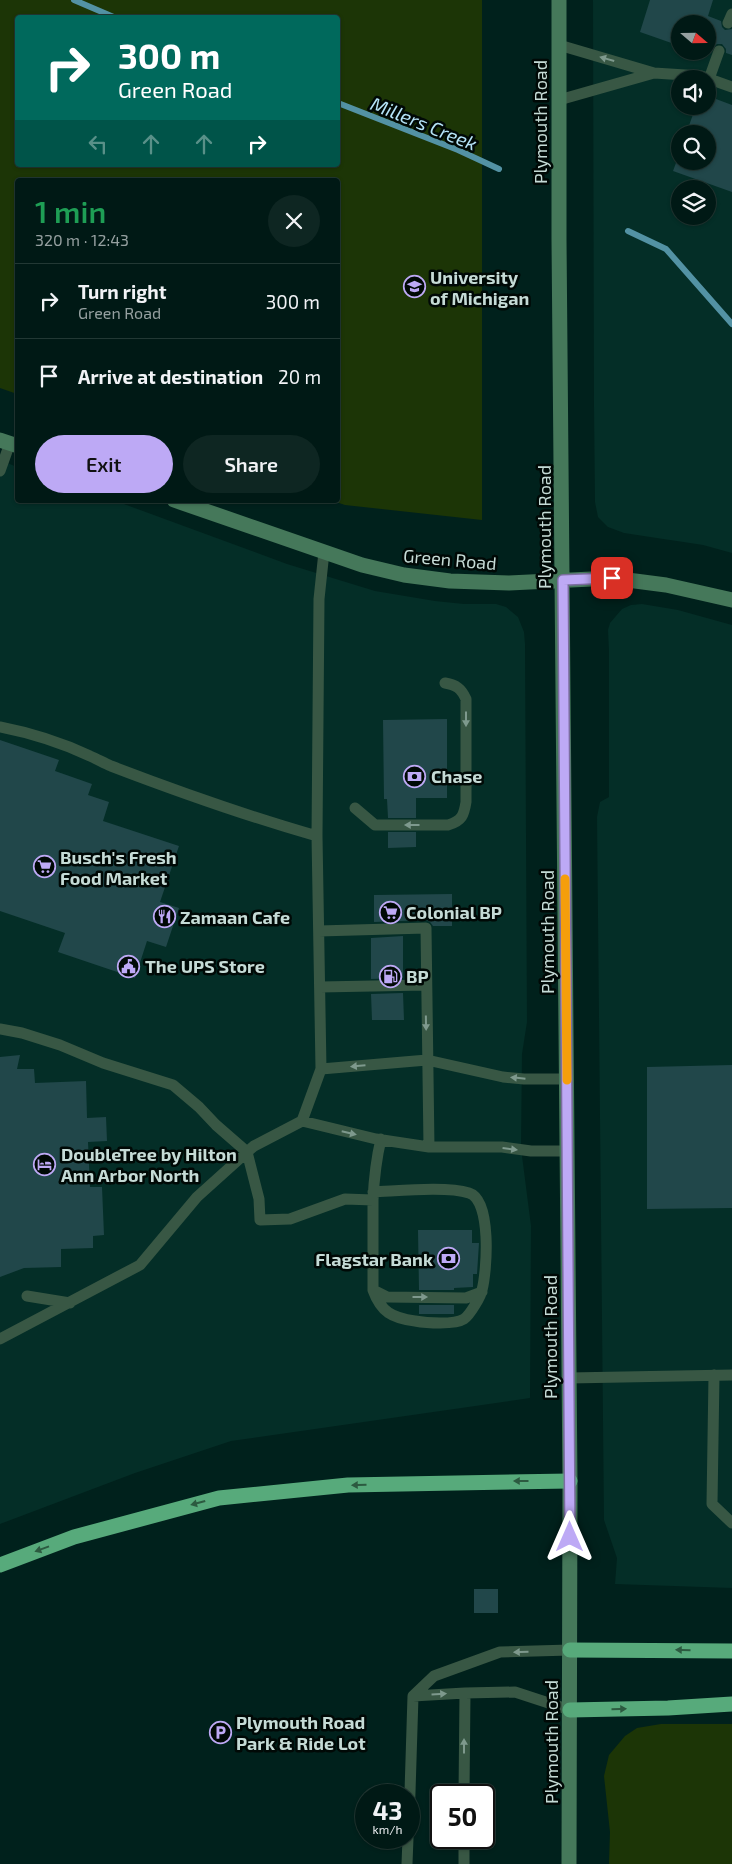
<!DOCTYPE html>
<meta charset="utf-8">
<style>
body{margin:0;font-family:"Exo 2",sans-serif;background:#0e2622;color:#f1f3f6;height:100vh;display:flex;flex-direction:column;font-size:19px;white-space:nowrap}
*{box-sizing:border-box;margin:0}
p{font-size:16px;color:#95a0a0}
.icon{flex:none;width:28px;height:28px;fill:none;stroke:currentColor;stroke-width:2;stroke-linecap:round;stroke-linejoin:round}
.map{position:relative;flex:1;overflow:hidden}
.drawer{position:absolute;left:15px;top:178px;width:325px;height:325px;display:flex;flex-direction:column;background:#001915;border-radius:5px;box-shadow:0 1px 4px #0004,0 0 0 1px #223834}
.drawer>*{flex:none}
.top-card{position:absolute;left:15px;top:15px;width:325px;height:152px;border-radius:5px;box-shadow:0 1px 4px #0004,0 0 0 1px #223834;background:#00695c;color:#fff;overflow:hidden}
.needle{width:32px;rotate:110deg}
.buttons{position:absolute;left:671px;top:15px;display:grid;gap:10px}
.buttons a{display:grid;place-items:center;width:45px;height:45px;border-radius:50%;background:#001915;box-shadow:0 1px 4px #0004,0 0 0 1px #223834;font-size:25px}
.speed{position:absolute;left:355px;top:1784px;display:flex;gap:10px;font-size:25px;font-weight:700;text-align:center}
.speed>*{display:grid;place-content:center;width:65px;height:65px;border-radius:50%;background:#001915;box-shadow:0 1px 4px #0004,0 0 0 1px #223834;line-height:1}
.speed small{font-size:12px;font-weight:400}
.speed .limit{border:2px solid #111;border-radius:8px;background:#fff;color:#111}
.pin{position:absolute;display:grid;place-items:center;width:42px;height:42px;color:#fff;margin:-21px;border-radius:10px;box-shadow:0 2px 8px #0006}
.me{position:absolute;width:55px;margin:-28px;rotate:0deg;stroke-linejoin:round;filter:drop-shadow(0 0 4px #0008)}
.turn{display:flex;align-items:center;gap:18px;height:105px;padding:0 20px;font-size:22px}
.turn .icon{width:65px;height:65px;stroke-width:2.5}
.turn b{display:block;font-size:35px;line-height:42px}
.lanes{display:flex;align-items:center;height:48px;padding:0 20px;background:#0003;justify-content:center;gap:25px;direction:ltr}
.lanes .off{opacity:.35}
.round{display:grid;place-items:center;flex:none;width:52px;height:52px;border-radius:26px;background:#0e2622}
.headline{display:flex;align-items:center;justify-content:space-between;height:85px;padding:0 20px}
h1{font-size:30px;font-weight:600;line-height:38px;color:#1e9e55}
.cta{display:flex;gap:10px;margin-top:auto;padding:10px 20px}
.cta a{flex:1;height:58px;border-radius:30px;background:#bda9f5;color:#111;font-size:20px;font-weight:600;line-height:58px;text-align:center}
.cta a+a{background:#0e2622;color:#f1f3f6}
ul{padding:0;list-style:none}
li{display:flex;align-items:center;gap:15px;height:75px;padding:0 20px;border-top:1px solid #223834}
li div{flex:1}
li b{display:block;font-size:19px}
li em{font-style:normal}
.map>svg:first-child{display:block}
.built{fill:#042e27;fill-rule:evenodd}
.green{fill:#1c3506;fill-rule:evenodd}
.lines{fill:none;stroke-linecap:round;stroke-linejoin:round}
.stream{stroke:#5392a4;stroke-width:6}
.building{fill:#21474a}
.lane{stroke:#385744;stroke-width:11}
.secondary{stroke:#45785a;stroke-width:15}
.highway{stroke:#57aa7b;stroke-width:15}
.oneway{fill:#7e998d}
.oneway2{fill:#2c5a40}
.route-casing{stroke:#7b6e9f;stroke-width:12}
.route{stroke:#bda9f5;stroke-width:9}
.slow{stroke:#f59e0b;stroke-width:9}
.labels{text-anchor:middle;dominant-baseline:central;stroke-width:5;stroke-linejoin:round;paint-order:stroke}
.street-label{font-size:18px;fill:#c5dbd6;stroke:#000906}
.poi-label{font-size:18px;font-weight:bold;fill:#c5dbd6;stroke:#000906;text-anchor:start}
.water-label{font-size:19px;font-style:italic;fill:#b5e4f8;stroke:#000906}
</style>
<div class="map">
<svg width="732" height="1864" viewBox="0 0 732 1864">
<rect width="100%" height="100%" fill="#00211c"/>
<path class="built" d="M593 0H732V553L703 545 624 533 608 527 598 517 595 502 594 407ZM680 24H708V51H680ZM680 79H708V106H680ZM680 134H708V161H680ZM680 189H708V216H680Z
M0 460 17 467 18 500H113L287 564 375 591 435 601 464 604H496L506 607 518 617 524 632 525 644 527 1022 522 1054 521 1148 531 1226 530 1398 231 1441 135 1473 0 1524Z
M642 604 678 610 732 625V1588L615 1584 617 1558 604 1520 597 817 600 802 609 797V651L608 630 610 623 622 609 631 605Z"/>
<path class="green" d="M0 0H482V520L345 505 330 500H338V180H18L17 394 0 388ZM18 18H338V165H18Z
M661 1724H732V1864H609L610 1832 604 1776 609 1755 625 1736 637 1728Z"/>
<g class="lines">
<path class="stream" d="M74 0 116 18
M338 103 458 150 499 169
M628 231 666 249 732 324"/>
</g>
<path class="building" d="M650 0H713L708 16 721 21 722 27 725 30 732 29V55L726 53V49L722 44H717L712 48 708 46V24H680V46L640 32Z
M708 96 732 105V192L673 171 680 152V161H708V134H686L696 106H708Z
M447 719V798H416V818H388L387 799H384L383 720Z
M0 740 59 760 55 771 92 784 88 795 109 802 103 821 179 846 160 902 179 908 166 947 147 941 135 978 58 952 65 933 0 911Z
M388 832H416V847L388 848Z
M452 894V926H433L430 922 426 920 374 922V895Z
M403 936V978L371 979V938Z
M403 993 404 1020H372L371 994Z
M20 1055 17 1069H34L35 1083 86 1081 87 1118 106 1117 107 1141 88 1142 90 1187H102L104 1235 93 1236V1248L61 1249V1267L24 1268 0 1277V1057Z
M732 1065V1208L647 1209V1067Z
M418 1230H472V1243H479L477 1274H473V1287L454 1288V1290H419Z
M419 1305H454V1314H419Z
M474 1589H498V1613H474Z"/>
<g class="lines">
<path class="lane" d="M728 23 732 14
M559 45 654 73 701 76 732 87
M709 79 719 51
M559 100 654 73
M0 471 10 443
M0 727C31 733 62 743 90 756 97 759 104 763 111 766 179 792 247 816 317 836
M355 808 375 825H448C462 821 464 815 466 802V699C461 688 456 685 445 683
M319 931 426 928 429 1147
M320 987 426 985
M0 1029 22 1033 60 1045 103 1063 173 1085 199 1107 216 1125 247 1152 259 1199 260 1220 290 1219 345 1199 373 1200
M321 1069 317 836 319 599 324 552
M302 1121 321 1069 427 1060 503 1077 524 1079H567
M373 1192C398 1191 447 1186 469 1193 492 1200 487 1271 482 1290 481 1296 470 1315 464 1319 455 1325 426 1323 415 1321 392 1318 381 1312 373 1290V1200C374 1179 376 1160 381 1139
M373 1290 387 1297 466 1298 482 1292
M27 1296 70 1303
M0 1339 140 1265 197 1197 247 1152 254 1146 302 1121 376 1139 429 1147H502L531 1151H567
M714 1375 712 1504 732 1523
M569 1378 732 1375
M413 1696 465 1693 515 1692 570 1710
M464 1795 465 1693
M409 1824 413 1696 434 1676 500 1652 570 1650
M407 1864 408 1838
M464 1864V1838"/>
<path class="secondary" d="M559 0V239L570 1481 569 1864
M0 440 18 446
M174 500 362 565 404 575 450 581 509 583 612 578 666 585 732 600"/>
<path class="highway" d="M0 1565 74 1537 219 1498 348 1485 570 1481
M570 1650 732 1651
M570 1710 668 1708 732 1704"/>
</g>
<defs><path id="oneway-solid" d="M-6-.8H1V-3.2L6.5 0L1 3.2V.8H-6Z" transform="scale(1.25)"/></defs>
<g class="oneway">
<use href="#oneway-solid" transform="translate(607 59) rotate(-164)"/>
<use href="#oneway-solid" transform="translate(466 719) rotate(90)"/>
<use href="#oneway-solid" transform="translate(412 825) rotate(-180)"/>
<use href="#oneway-solid" transform="translate(426 1023) rotate(89)"/>
<use href="#oneway-solid" transform="translate(358 1066) rotate(175)"/>
<use href="#oneway-solid" transform="translate(518 1078) rotate(-174)"/>
<use href="#oneway-solid" transform="translate(349 1133) rotate(13)"/>
<use href="#oneway-solid" transform="translate(510 1149) rotate(7)"/>
<use href="#oneway-solid" transform="translate(420 1297)"/>
<use href="#oneway-solid" transform="translate(521 1652) rotate(178)"/>
<use href="#oneway-solid" transform="translate(439 1694) rotate(-4)"/>
<use href="#oneway-solid" transform="translate(464 1746) rotate(-90)"/>
</g>
<g class="oneway2">
<use href="#oneway-solid" transform="translate(521 1481) rotate(-180)"/>
<use href="#oneway-solid" transform="translate(359 1485) rotate(179)"/>
<use href="#oneway-solid" transform="translate(198 1503) rotate(165)"/>
<use href="#oneway-solid" transform="translate(42 1549) rotate(160)"/>
<use href="#oneway-solid" transform="translate(683 1650) rotate(-179)"/>
<use href="#oneway-solid" transform="translate(619 1709) rotate(-1)"/>
</g>
<g class="lines">
<defs>
<path id="route" d="M570 1537 563 580 612 578"/>
</defs>
<use href="#route" class="route-casing"/>
<use href="#route" class="route"/>
<path class="slow" d="M565 879 567 1080"/>
</g>
<defs>
<symbol id="university-ring" viewBox="-11 -11 22 22"><circle r="9.5" fill="#000906" stroke="#bda9f5" stroke-width="1.5"/><path d="M0-5L7-2L0 1L-7-2ZM-4 1L0 2.5L4 1V4Q0 6-4 4Z" fill="#bda9f5"/></symbol>
<symbol id="bank-ring" viewBox="-11 -11 22 22"><circle r="9.5" fill="#000906" stroke="#bda9f5" stroke-width="1.5"/><path d="M-6-4H6V4H-6ZM0-2.3a2.3 2.3 0 1 0 0 4.6a2.3 2.3 0 1 0 0-4.6Z" fill="#bda9f5"/></symbol>
<symbol id="supermarket-ring" viewBox="-11 -11 22 22"><circle r="9.5" fill="#000906" stroke="#bda9f5" stroke-width="1.5"/><path d="M-6-5.5h2.5l.6 2H6L4.5 2H-2.5L-4.4-4H-6ZM-1.5 3.2a1.3 1.3 0 1 0 .1 0ZM3 3.2a1.3 1.3 0 1 0 .1 0Z" fill="#bda9f5"/></symbol>
<symbol id="restaurant-ring" viewBox="-11 -11 22 22"><circle r="9.5" fill="#000906" stroke="#bda9f5" stroke-width="1.5"/><path d="M-5-6h1v4h1v-4h1v4h1v-4h1v5L-1.5 .5V6h-2V.5L-5-1ZM5-6V6H3V1.5H1.5Q1.5-4 5-6Z" fill="#bda9f5"/></symbol>
<symbol id="civic-ring" viewBox="-11 -11 22 22"><circle r="9.5" fill="#000906" stroke="#bda9f5" stroke-width="1.5"/><path d="M-.6-6.5H3V-4.5H.6V-3L4-1V1h2V6H-6V1h2V-1L-.6-3ZM-1.2 2.5V6h2.4V2.5Z" fill="#bda9f5"/></symbol>
<symbol id="fuel-ring" viewBox="-11 -11 22 22"><circle r="9.5" fill="#000906" stroke="#bda9f5" stroke-width="1.5"/><path d="M-5.5-6h7V0h2V4h1.3V-2.5L3-4.5l.8-.8L6-3V5H2.5V1h-1V6h-7ZM-4.2-4.7v3.2H.2V-4.7Z" fill="#bda9f5"/></symbol>
<symbol id="hotel-ring" viewBox="-11 -11 22 22"><circle r="9.5" fill="#000906" stroke="#bda9f5" stroke-width="1.5"/><path d="M-6-4.5h1.5V1H6V5H4.5V3h-9V5H-6ZM-4 0a1.8 1.8 0 1 1 3.6 0ZM.5 0V-2.5h3Q6-2.5 6 0Z" fill="#bda9f5"/></symbol>
<symbol id="parking-ring" viewBox="-11 -11 22 22"><circle r="9.5" fill="#000906" stroke="#bda9f5" stroke-width="1.5"/><path d="M-3.5-5.5H1a3.5 3.5 0 0 1 0 7H-1V5.5H-3.5ZM-1-3.4V-.6H.8a1.4 1.4 0 0 0 0-2.8Z" fill="#bda9f5"/></symbol>
</defs>
<g fill-rule="evenodd">
<use href="#university-ring" x="402" y="274" width="25" height="25"/>
<use href="#bank-ring" x="402" y="764" width="25" height="25"/>
<use href="#supermarket-ring" x="32" y="854" width="25" height="25"/>
<use href="#supermarket-ring" x="378" y="900" width="25" height="25"/>
<use href="#restaurant-ring" x="152" y="904" width="25" height="25"/>
<use href="#civic-ring" x="116" y="954" width="25" height="25"/>
<use href="#fuel-ring" x="378" y="964" width="25" height="25"/>
<use href="#hotel-ring" x="32" y="1152" width="25" height="25"/>
<use href="#bank-ring" x="436" y="1246" width="25" height="25"/>
<use href="#parking-ring" x="208" y="1720" width="25" height="25"/>
</g>
<g class="labels">
<g class="street-label">
<text transform="translate(540 122) rotate(-90)">Plymouth Road</text>
<text transform="translate(544 527) rotate(-90)">Plymouth Road</text>
<text transform="translate(450 559) rotate(5)">Green Road</text>
<text transform="translate(547 932) rotate(-90)">Plymouth Road</text>
<text transform="translate(550 1337) rotate(-90)">Plymouth Road</text>
<text transform="translate(551 1742) rotate(-90)">Plymouth Road</text>
</g>
<g class="poi-label">
<text x="430" y="277">University<tspan x="430" dy="21">of Michigan</tspan></text>
<text x="431" y="776">Chase</text>
<text x="60" y="857">Busch's Fresh<tspan x="60" dy="21">Food Market</tspan></text>
<text x="406" y="912">Colonial BP</text>
<text x="180" y="917">Zamaan Cafe</text>
<text x="145" y="966">The UPS Store</text>
<text x="406" y="976">BP</text>
<text x="61" y="1154">DoubleTree by Hilton<tspan x="61" dy="21">Ann Arbor North</tspan></text>
<text x="433" y="1259" text-anchor="end">Flagstar Bank</text>
<text x="236" y="1722">Plymouth Road<tspan x="236" dy="21">Park &amp; Ride Lot</tspan></text>
</g>
<g class="water-label">
<text transform="translate(424 123) rotate(22)">Millers Creek</text>
</g>
</g>
</svg>
<div class="buttons">
<a><svg class="needle" viewBox="-14 -14 28 28"><path d="M0-13l5 13h-10z" fill="#e53935"/><path d="M0 13l5-13h-10z" fill="#95a0a0"/></svg></a>
<a><svg class="icon" aria-label="sound" viewBox="0 0 24 24"><path d="M4 9h4l5-4v14l-5-4H4zM17 9q2 3 0 6"/></svg></a>
<a><svg class="icon" aria-label="search" viewBox="0 0 24 24"><circle cx="10" cy="10" r="6"/><path d="M15 15l6 6"/></svg></a>
<a><svg class="icon" aria-label="layers" viewBox="0 0 24 24"><path d="M12 4l9 5-9 5-9-5zM3 14l9 5 9-5"/></svg></a>
</div>
<div class="speed"><div>43<small>km/h</small></div><div class="limit">50</div></div>
<div class="pin" style="left:612px;top:578px;background:#d93025"><svg class="icon" aria-label="arrive" viewBox="0 0 24 24"><path d="M6 21V4h12l-3 4 3 4H6"/></svg></div>
<svg class="me" style="left:570px;top:1537px" viewBox="-20 -20 40 40"><path d="M0-17L14 15 0 8-14 15z" fill="#bda9f5" stroke="#fff" stroke-width="4"/></svg>
<div class="top-card">
<div class="turn"><svg class="icon" aria-label="right" viewBox="0 0 24 24"><path d="M7 20v-9h11M14 6l5 5-5 5"/></svg><div><b>300 m</b>Green Road</div></div>
<div class="lanes"><svg class="icon off" aria-label="left" viewBox="0 0 24 24"><path d="M17 20v-9H6M10 6l-5 5 5 5"/></svg><svg class="icon off" aria-label="ahead" viewBox="0 0 24 24"><path d="M12 20V5M6 11l6-6 6 6"/></svg><svg class="icon off" aria-label="ahead" viewBox="0 0 24 24"><path d="M12 20V5M6 11l6-6 6 6"/></svg><svg class="icon" aria-label="right" viewBox="0 0 24 24"><path d="M7 20v-9h11M14 6l5 5-5 5"/></svg></div>
</div>
<section class="drawer">
<div class="headline"><div><h1>1 min</h1><p>320 m · 12:43</p></div><a class="round"><svg class="icon" aria-label="close" viewBox="0 0 24 24"><path d="M6 6l12 12M18 6L6 18"/></svg></a></div>
<ul>
<li><svg class="icon" aria-label="right" viewBox="0 0 24 24"><path d="M7 20v-9h11M14 6l5 5-5 5"/></svg><div><b>Turn right</b><p>Green Road</p></div><em>300 m</em></li>
<li><svg class="icon" aria-label="arrive" viewBox="0 0 24 24"><path d="M6 21V4h12l-3 4 3 4H6"/></svg><div><b>Arrive at destination</b></div><em>20 m</em></li>
</ul>
<div class="cta"><a>Exit</a><a>Share</a></div>
</section>
</div>
